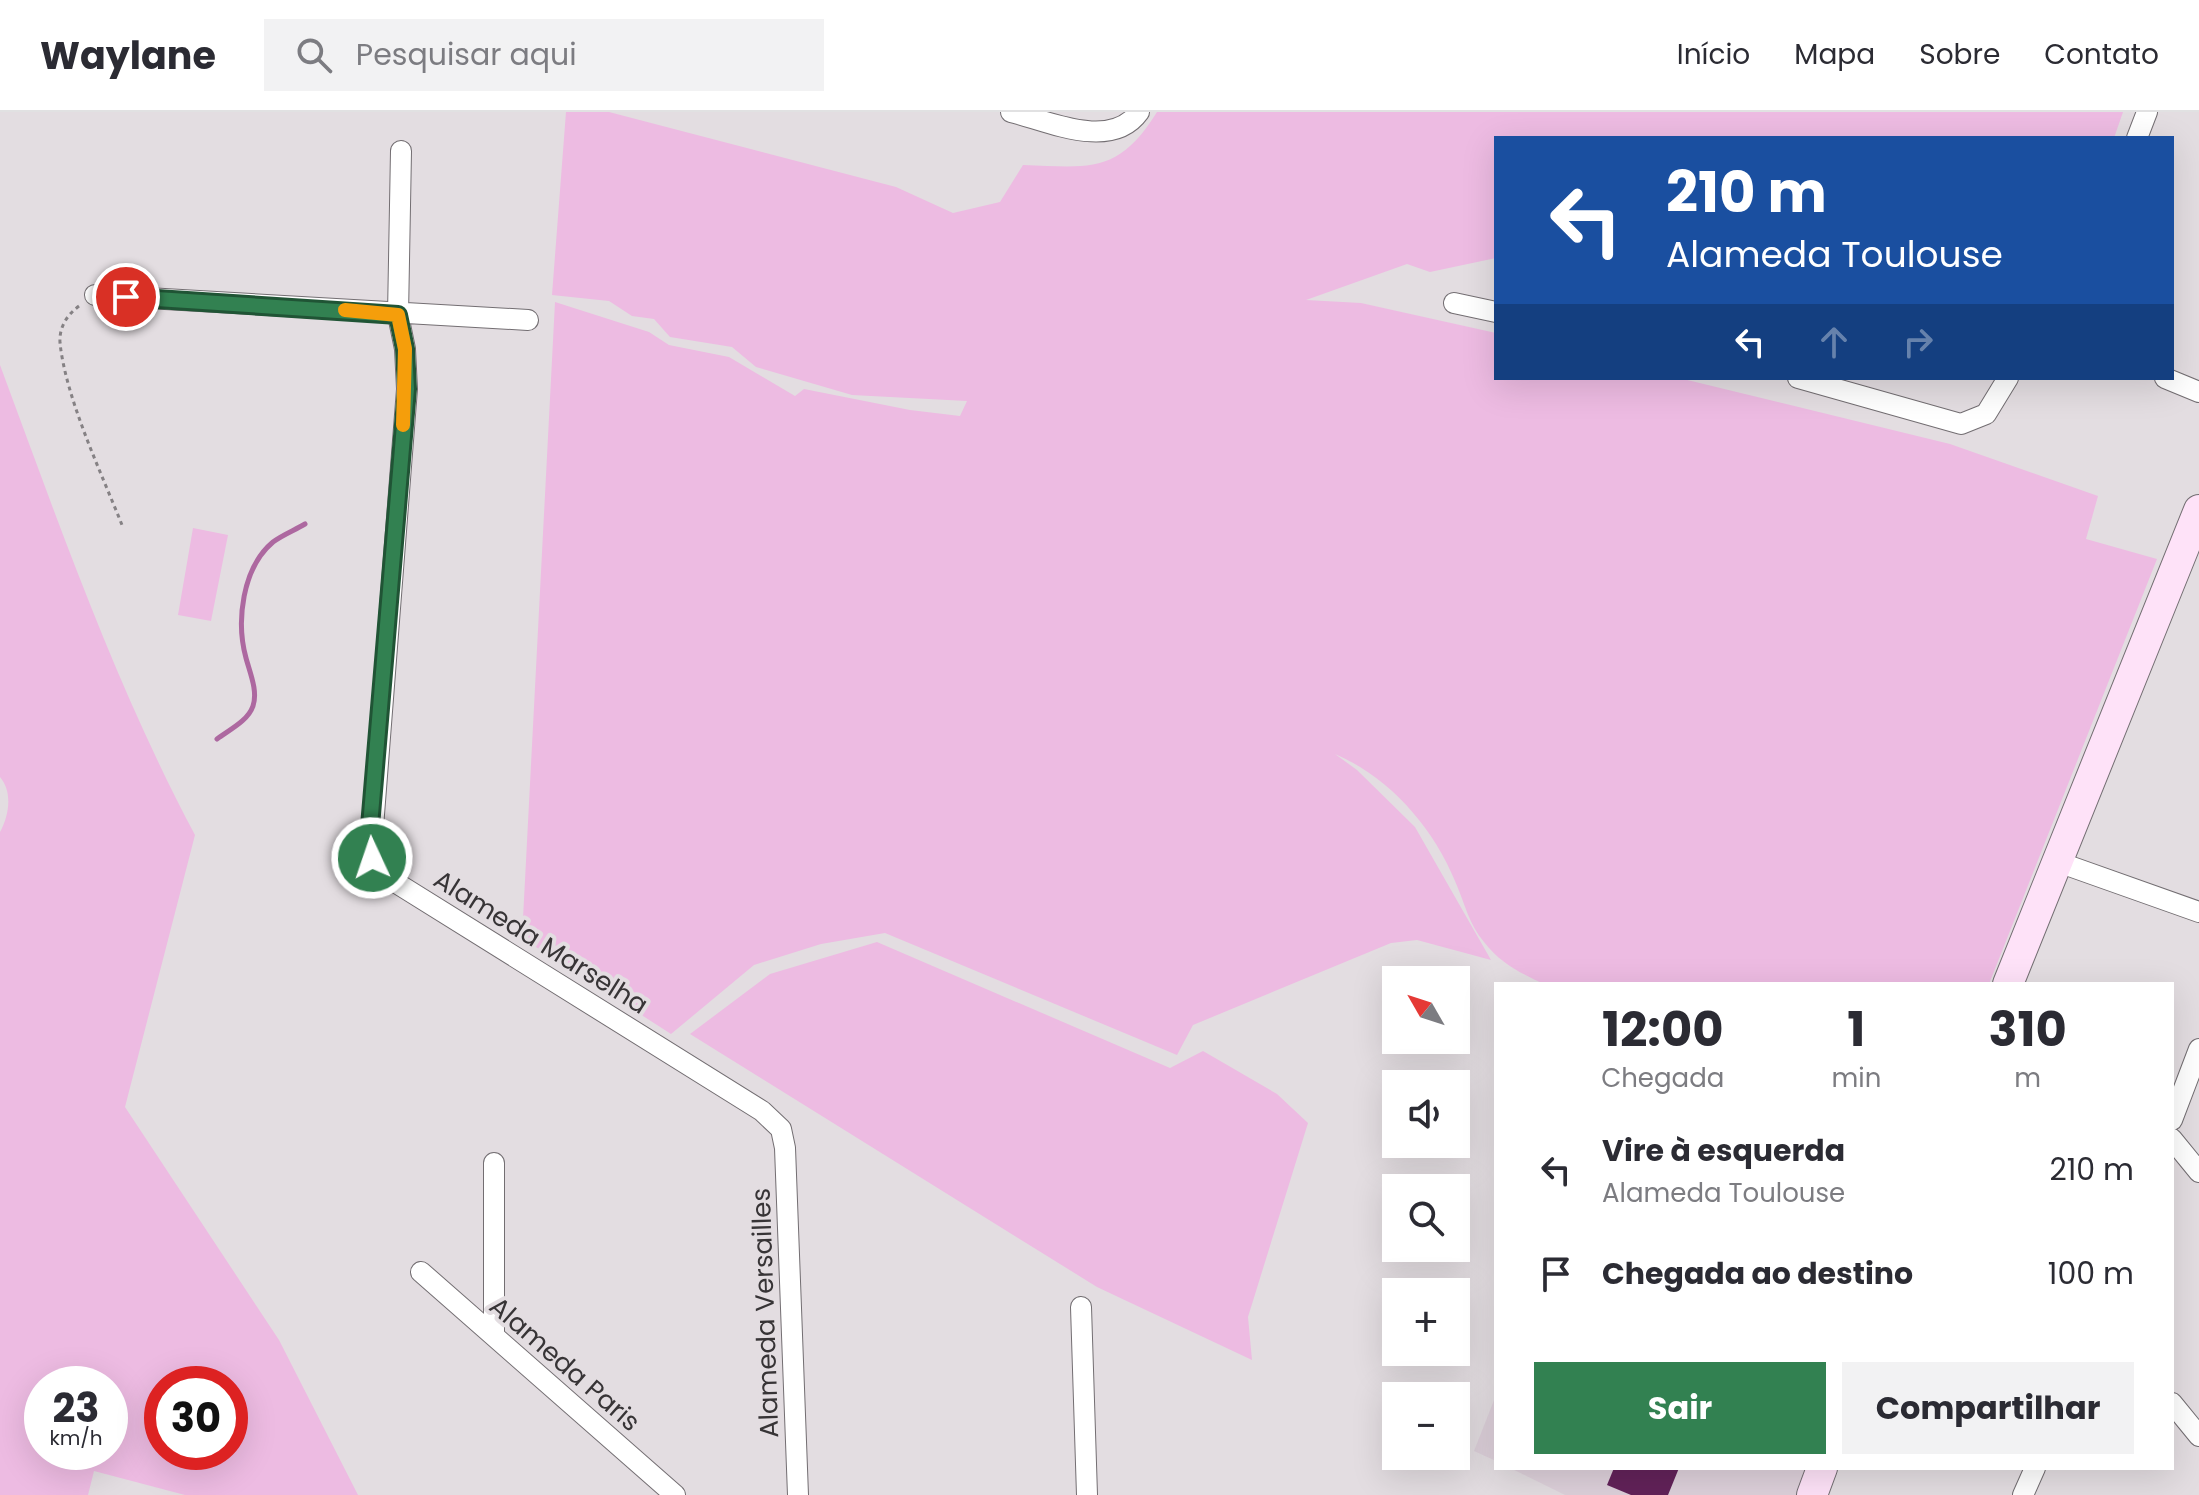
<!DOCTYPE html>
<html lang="pt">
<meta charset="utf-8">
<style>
body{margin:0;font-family:Poppins,sans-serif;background:#f2f2f3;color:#2b2b33;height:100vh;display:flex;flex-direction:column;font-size:30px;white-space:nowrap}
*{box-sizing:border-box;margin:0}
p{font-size:26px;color:#7c7c81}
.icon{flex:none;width:44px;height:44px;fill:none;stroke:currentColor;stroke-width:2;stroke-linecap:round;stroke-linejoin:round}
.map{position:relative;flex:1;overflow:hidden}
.sheet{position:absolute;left:1494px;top:870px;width:680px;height:488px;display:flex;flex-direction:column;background:#fff;border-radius:0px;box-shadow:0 8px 32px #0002}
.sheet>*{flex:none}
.guide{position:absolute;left:1494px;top:24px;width:680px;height:244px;border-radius:0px;box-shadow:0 8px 32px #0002;background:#1a4fa0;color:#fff;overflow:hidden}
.needle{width:52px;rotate:309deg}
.tools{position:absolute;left:1382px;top:854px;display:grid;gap:16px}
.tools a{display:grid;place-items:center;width:88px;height:88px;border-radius:0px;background:#fff;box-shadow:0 8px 32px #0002;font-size:40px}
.speed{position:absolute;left:24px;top:1254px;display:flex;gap:16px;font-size:40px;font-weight:700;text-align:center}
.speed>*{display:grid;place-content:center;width:104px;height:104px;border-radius:50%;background:#fff;box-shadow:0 8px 32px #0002;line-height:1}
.speed small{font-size:20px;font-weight:400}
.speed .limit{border:12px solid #d22;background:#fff;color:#111}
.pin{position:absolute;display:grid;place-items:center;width:68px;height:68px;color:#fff;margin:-34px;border:4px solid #fff;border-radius:50%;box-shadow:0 2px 8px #0007}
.me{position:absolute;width:88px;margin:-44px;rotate:357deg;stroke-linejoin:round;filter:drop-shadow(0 0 6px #0008)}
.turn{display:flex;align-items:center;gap:28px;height:168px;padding:0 40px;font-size:36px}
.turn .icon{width:104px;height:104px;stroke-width:2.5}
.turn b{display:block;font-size:56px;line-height:68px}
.lanes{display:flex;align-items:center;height:76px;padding:0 40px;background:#0003;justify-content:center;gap:40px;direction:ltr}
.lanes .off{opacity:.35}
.eta{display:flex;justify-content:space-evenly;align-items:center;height:136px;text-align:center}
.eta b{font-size:48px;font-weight:700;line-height:56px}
.cta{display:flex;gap:16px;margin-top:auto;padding:16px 40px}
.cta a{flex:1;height:92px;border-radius:0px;background:#328151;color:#fff;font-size:32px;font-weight:700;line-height:92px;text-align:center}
.cta a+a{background:#f2f2f3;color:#2b2b33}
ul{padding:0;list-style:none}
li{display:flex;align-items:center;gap:24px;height:104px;padding:0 40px}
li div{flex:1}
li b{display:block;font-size:30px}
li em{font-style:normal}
header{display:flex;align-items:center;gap:48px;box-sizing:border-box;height:112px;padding:0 40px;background:#fff;border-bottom:2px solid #e1e1e2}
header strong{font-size:38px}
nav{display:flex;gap:44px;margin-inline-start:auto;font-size:28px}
.search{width:560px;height:72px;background:#f2f2f3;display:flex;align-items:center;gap:20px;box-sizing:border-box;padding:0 28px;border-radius:0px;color:#7c7c81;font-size:30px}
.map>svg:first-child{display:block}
.built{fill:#ddd0da}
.green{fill:#edbbe2;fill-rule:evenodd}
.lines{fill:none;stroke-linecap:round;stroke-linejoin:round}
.stream{stroke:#ad68a0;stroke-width:5}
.building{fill:#622259}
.street-casing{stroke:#736e72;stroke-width:22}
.secondary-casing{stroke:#736e72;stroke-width:32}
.path{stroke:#858184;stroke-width:3;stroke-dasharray:4 4;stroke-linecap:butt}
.street{stroke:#fff;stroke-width:20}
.secondary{stroke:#fee2f8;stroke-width:30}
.route-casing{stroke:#205435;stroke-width:20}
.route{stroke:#328151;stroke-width:14}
.slow{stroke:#f59e0b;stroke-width:14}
.labels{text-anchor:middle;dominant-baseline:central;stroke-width:8;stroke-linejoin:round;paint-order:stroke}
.street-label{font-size:26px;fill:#373436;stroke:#e3dde1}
</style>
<header>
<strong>Waylane</strong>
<div class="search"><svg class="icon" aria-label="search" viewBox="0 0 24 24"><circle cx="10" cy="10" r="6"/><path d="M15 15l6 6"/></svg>Pesquisar aqui</div>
<nav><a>Início</a><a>Mapa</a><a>Sobre</a><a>Contato</a></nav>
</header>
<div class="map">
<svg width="2199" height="1383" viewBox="0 0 2199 1383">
<rect width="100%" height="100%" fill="#e3dde1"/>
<path class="built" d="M1496 1283V1349L1474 1339Z
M1510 1356H1814L1804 1383H1565Z"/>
<path class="green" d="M566 0H609L896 75 953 101 1000 90 1023 53C1089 55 1118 63 1157 0H2123L2114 26H1496V146L1430 160 1407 152 1306 188 1361 191 1496 221V266H1679L1950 332 2098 384 2086 427 2157 447 1989 872H1544C1520 861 1500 851 1484 830 1469 813 1464 789 1455 769 1433 715 1389 665 1335 642L1357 658 1415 715 1491 848 1417 828 1391 831 1193 913 1177 943 885 821 821 832 754 853 671 922 522 826 555 190 649 220 669 233 729 245 795 284 804 277 910 298 960 304 967 289 852 283 756 255 732 235 670 225 654 207 632 204 609 189 552 183Z
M0 253C59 412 115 573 195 723L125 995 279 1228 358 1383H185L94 1359 88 1383H0V720C9 704 13 680 0 665ZM110 1272V1340H42V1272ZM162 1272H230V1340H162Z
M193 416 228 423 211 509 178 503Z
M877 830 1170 956 1203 939 1277 982 1308 1011 1248 1205 1252 1248 1097 1175 690 922 770 862Z"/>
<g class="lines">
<path class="stream" d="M217 627C229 618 248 609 253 594 258 579 250 561 246 546 236 510 242 456 273 430 282 423 295 418 305 412"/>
</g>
<path class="building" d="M1614 1356H1679L1668 1383H1631L1607 1373Z"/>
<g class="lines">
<defs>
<path id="street" d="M1011 0C1048 9 1111 39 1139 0
M2137 26 2147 0
M401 39 398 203 405 237 407 277 371 741 379 757 390 767 762 999 781 1017 785 1036 798 1383
M95 183 528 208
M1454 191 1496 200
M1798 266 1961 312 1986 302 2008 266
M2165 266 2199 280
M2058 750 2199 800
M2172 1008 2199 937
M2172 1027 2199 1060
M494 1051V1224
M421 1160 675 1383
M1081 1195 1087 1383
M2172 1291 2199 1324
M2023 1383 2035 1356"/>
<path id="secondary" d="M2008 872 2199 398
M1812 1383 1822 1356"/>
</defs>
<use href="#street" class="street-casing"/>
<use href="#secondary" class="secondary-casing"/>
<path class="path" d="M79 194C67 203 59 215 60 231 66 287 101 360 122 413"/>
<use href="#street" class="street"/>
<use href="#secondary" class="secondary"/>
</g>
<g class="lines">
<defs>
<path id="route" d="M126 185 398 203 405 237 407 277 369 726 372 746"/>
</defs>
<use href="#route" class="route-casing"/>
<use href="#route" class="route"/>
<path class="slow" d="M345 198 398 203 405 237 403 313"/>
</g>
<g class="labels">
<g class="street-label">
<text transform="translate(541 830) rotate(32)">Alameda Marselha</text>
<text transform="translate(765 1201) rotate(-92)">Alameda Versailles</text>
<text transform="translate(565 1252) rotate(41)">Alameda Paris</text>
</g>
</g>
</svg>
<div class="tools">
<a><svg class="needle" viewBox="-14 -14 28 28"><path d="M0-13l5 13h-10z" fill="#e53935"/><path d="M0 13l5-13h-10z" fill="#7c7c81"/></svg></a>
<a><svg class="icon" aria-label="sound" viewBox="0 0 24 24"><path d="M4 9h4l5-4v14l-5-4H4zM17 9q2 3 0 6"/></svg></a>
<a><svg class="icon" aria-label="search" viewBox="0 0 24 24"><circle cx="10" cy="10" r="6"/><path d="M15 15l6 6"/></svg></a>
<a>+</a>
<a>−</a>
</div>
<div class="speed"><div>23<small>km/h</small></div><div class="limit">30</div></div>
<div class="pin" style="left:126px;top:185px;background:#d93025"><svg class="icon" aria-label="arrive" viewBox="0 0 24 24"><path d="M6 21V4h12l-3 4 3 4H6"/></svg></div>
<svg class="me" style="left:372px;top:746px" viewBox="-20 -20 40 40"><circle r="17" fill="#328151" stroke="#fff" stroke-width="3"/><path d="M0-11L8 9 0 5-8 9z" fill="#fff"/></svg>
<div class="guide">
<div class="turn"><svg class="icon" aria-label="left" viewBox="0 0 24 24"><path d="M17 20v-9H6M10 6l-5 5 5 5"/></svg><div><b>210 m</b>Alameda Toulouse</div></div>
<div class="lanes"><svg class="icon" aria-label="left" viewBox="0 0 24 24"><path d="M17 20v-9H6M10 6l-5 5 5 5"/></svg><svg class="icon off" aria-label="ahead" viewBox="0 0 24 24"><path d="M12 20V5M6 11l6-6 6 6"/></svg><svg class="icon off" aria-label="right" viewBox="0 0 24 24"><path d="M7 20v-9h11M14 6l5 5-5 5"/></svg></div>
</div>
<section class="sheet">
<div class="eta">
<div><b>12:00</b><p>Chegada</p></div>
<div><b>1</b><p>min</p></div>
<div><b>310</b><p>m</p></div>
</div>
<ul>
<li><svg class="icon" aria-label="left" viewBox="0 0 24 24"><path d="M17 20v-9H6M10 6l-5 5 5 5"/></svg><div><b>Vire à esquerda</b><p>Alameda Toulouse</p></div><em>210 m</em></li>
<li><svg class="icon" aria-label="arrive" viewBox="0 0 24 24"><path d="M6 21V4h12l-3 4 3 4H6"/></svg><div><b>Chegada ao destino</b></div><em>100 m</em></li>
</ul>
<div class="cta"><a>Sair</a><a>Compartilhar</a></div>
</section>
</div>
